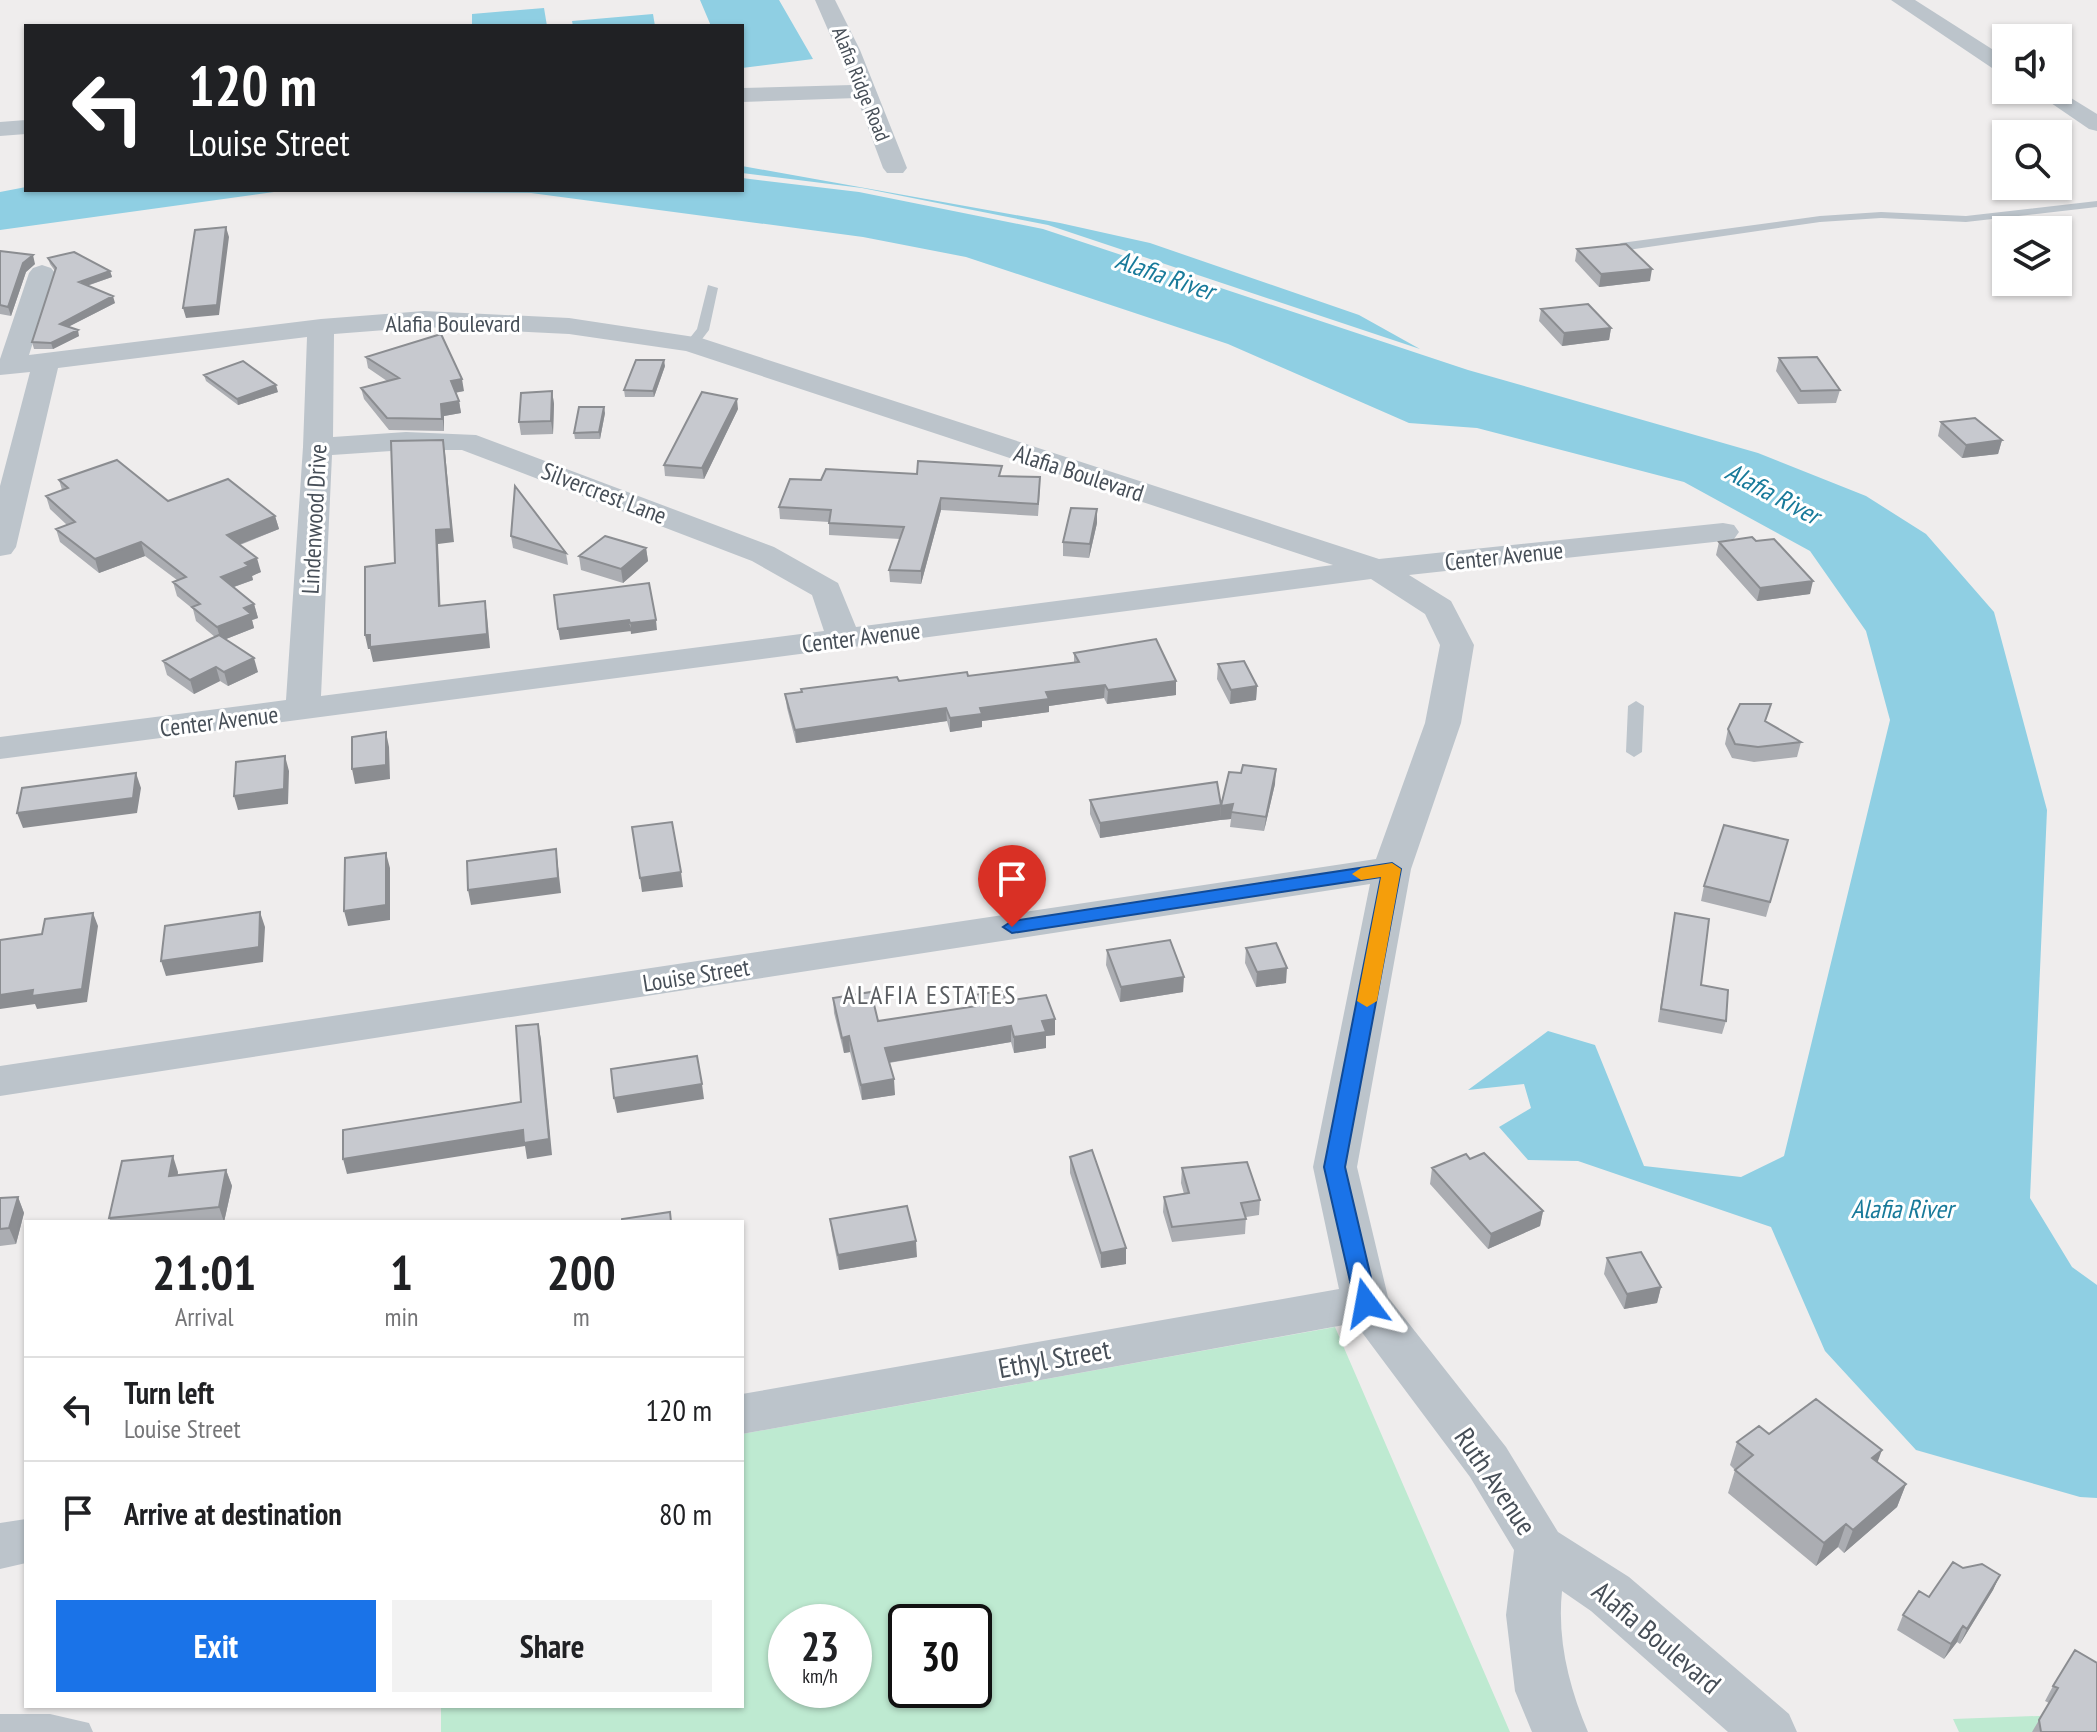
<!DOCTYPE html>
<style>
body{margin:0;font-family:"PT Sans Narrow",sans-serif;background:#f2f2f2;color:#202124;height:100vh;display:flex;flex-direction:column;font-size:30px;white-space:nowrap}
*{box-sizing:border-box;margin:0}
p{font-size:26px;color:#757577}
.icon{flex:none;width:44px;height:44px;fill:none;stroke:currentColor;stroke-width:2;stroke-linecap:round;stroke-linejoin:round}
.map{position:relative;flex:1;overflow:hidden}
.details{position:absolute;left:24px;top:1220px;width:720px;height:488px;display:flex;flex-direction:column;background:#fff;border-radius:0px;box-shadow:0 2px 6px #0004}
.details>*{flex:none}
.guide{position:absolute;left:24px;top:24px;width:720px;height:168px;border-radius:0px;box-shadow:0 2px 6px #0004;background:#202124;color:#fff;overflow:hidden}
.fabs{position:absolute;left:1992px;top:24px;display:grid;gap:16px}
.fabs a{display:grid;place-items:center;width:80px;height:80px;border-radius:0px;background:#fff;box-shadow:0 2px 6px #0004;font-size:40px}
.speed{position:absolute;left:768px;top:1604px;display:flex;gap:16px;font-size:40px;font-weight:700;text-align:center}
.speed>*{display:grid;place-content:center;width:104px;height:104px;border-radius:50%;background:#fff;box-shadow:0 2px 6px #0004;line-height:1}
.speed small{font-size:20px;font-weight:400}
.speed .limit{border:4px solid #111;border-radius:12px;background:#fff;color:#111}
.pin{position:absolute;display:grid;place-items:center;width:68px;height:68px;color:#fff;margin:-82px -34px;border-radius:50% 50% 50% 0;rotate:-45deg;box-shadow:0 0 8px #0007}
.pin .icon{rotate:45deg}
.me{position:absolute;width:88px;margin:-44px;rotate:347deg;stroke-linejoin:round;filter:drop-shadow(0 0 6px #0008)}
.turn{display:flex;align-items:center;gap:28px;height:168px;padding:0 32px;font-size:36px}
.turn .icon{width:104px;height:104px;stroke-width:2.5}
.turn b{display:block;font-size:56px;line-height:68px}
.eta{display:flex;justify-content:space-evenly;align-items:center;height:136px;text-align:center}
.eta b{font-size:48px;font-weight:700;line-height:56px}
.primary-button{display:flex;gap:16px;margin-top:auto;padding:16px 32px}
.primary-button a{flex:1;height:92px;border-radius:0px;background:#1a73e8;color:#fff;font-size:32px;font-weight:700;line-height:92px;text-align:center}
.primary-button a+a{background:#f2f2f2;color:#202124}
ul{padding:0;list-style:none}
li{display:flex;align-items:center;gap:24px;height:104px;padding:0 32px;border-top:2px solid #e0e0e0}
li div{flex:1}
li b{display:block;font-size:30px}
li em{font-style:normal}
.map>svg:first-child{display:block}
.green{fill:#beead1;fill-rule:evenodd}
.water{fill:#8fcfe3}
.lines{fill:none;stroke-linecap:round;stroke-linejoin:round}
.service{fill:#bcc4cb;fill-rule:evenodd}
.minor{fill:#bcc4cb;fill-rule:evenodd}
.wall{fill:#abadb2}
.shaded-wall{fill:#8b8d91}
.building{fill:#c7c9cf;stroke:#8b8d91;stroke-width:2}
.route{fill:#1a73e8;stroke:#114b97;stroke-width:2}
.slow{fill:#f59e0b}
.labels{text-anchor:middle;dominant-baseline:central;stroke-width:6;stroke-linejoin:round;paint-order:stroke}
.far-street-label{font-size:20px;fill:#474f58;stroke:#fff}
.street-label{font-size:24px;fill:#474f58;stroke:#fff}
.water-label{font-size:26px;font-style:italic;fill:#187a9a;stroke:#fff}
.neighbourhood-label{font-size:26px;letter-spacing:2px;fill:#5a5d61;stroke:#fff}
.near-street-label{font-size:28px;fill:#474f58;stroke:#fff}
</style>
<div class="map">
<svg width="2097" height="1732" viewBox="0 0 2097 1732">
<rect width="100%" height="100%" fill="#efeded"/>
<path class="green" d="M1335 1327 1510 1732H441V1706H742V1434ZM786 1622H854V1690H786ZM906 1622H974V1690H906Z
M2092 1714 2097 1732H1959L1953 1719Z"/>
<path class="water" d="M700 0H779L813 59 742 68V26H711Z
M544 8 547 26H472V14Z
M653 14 655 26H573L572 21Z
M742 166 1060 223 1150 243 1359 315 1420 349 1048 225 862 188 742 173Z
M742 178 859 192 1043 229 1468 370 1758 453 1866 496 1926 534 1994 612 2047 810 2030 1198 2072 1267 2097 1285V1498L2080 1497 1916 1450 1825 1351 1771 1227 1578 1161 1528 1160 1499 1127 1531 1108 1524 1084 1468 1090 1548 1031 1595 1045 1644 1166 1741 1177 1784 1156 1890 720 1866 631 1810 551 1684 482 1477 428 1409 423 1228 344 966 257 863 237 531 193 281 191 0 230V192L26 187V190H742Z"/>
<g class="lines">
<path class="service" d="M2097 201V207L1966 222 1881 218 1820 222 1621 251 1615 247 1621 243 1820 216 1881 212 1966 216Z
M708 285 718 288 709 330 696 347H686L685 344 697 329Z
M1636 701 1644 706 1642 752 1634 757 1626 752 1628 706Z
M0 1714H50L89 1723 93 1732H0Z"/>
<path class="minor" d="M815 0H835L860 50 907 168 903 173H887L883 168 857 98 742 102V88L852 85Z
M1891 0H1915L2006 58V73L1998 72Z
M2032 90H2058L2097 114V131L2089 129Z
M26 120V134L0 136V122Z
M42 265 51 268 55 273 29 355 321 319 424 311 569 318 701 338 1379 559 1723 523 1734 525 1739 532 1734 539 1723 541 1409 575 1451 601 1474 645 1461 723 1411 869 1357 1167 1388 1297 1506 1447 1558 1532 1629 1577 1789 1714 1797 1732H1728L1591 1611 1562 1591C1557 1640 1569 1687 1588 1732H1532L1515 1691 1506 1615 1514 1550 1470 1477 1355 1323 742 1434V1394L1339 1289 1313 1167 1370 884 0 1096V1066L1376 859 1425 723 1440 645 1425 614 1371 579 0 759V737L286 700 303 447 307 337 58 368 16 547 11 554 0 556V486L30 372 0 375V359L29 273 33 268ZM424 327 569 334 686 351 1333 565 856 627 838 583 774 547 476 435 406 432 333 437 334 334ZM406 450H462L752 561 812 595 824 631 321 696 332 455Z
M26 1519V1563L0 1569V1523Z"/>
</g>
<path class="wall" d="M1577 249 1650 281 1599 287 1575 261Z
M0 251 35 264 26 272 11 316 0 314Z
M48 258 110 271 112 277 87 286 115 303 68 327 79 336 53 349H34L32 342 55 271 50 264Z
M1541 309 1611 328 1609 340 1562 346 1539 321Z
M366 357 464 391 455 393 459 401 461 413 444 416V431L389 430 364 399 361 388 387 381 368 368Z
M1779 358 1840 390 1836 403 1798 404 1776 371Z
M665 366 654 397H625L624 390Z
M204 375 278 392 238 405 206 381Z
M552 391 554 404 553 434 521 435 519 422Z
M738 409 704 479 665 476 664 465Z
M605 413 600 439H575L574 433Z
M1941 422 2002 440 1998 454 1962 458 1938 436Z
M917 474 1002 476 1040 489 1038 516 941 510 921 584 890 582 889 570 900 539 829 535V522L780 519 779 507 821 480Z
M59 480 168 501 275 516 279 529 240 545 261 572 252 576 253 580 234 587 254 604 258 618 252 620 254 628 226 639 258 672 228 686 220 681 194 694 167 675 163 661 215 637 196 621 193 609 177 596 173 582 177 580 145 556 99 573 60 542 56 529 67 525 50 509 46 496 62 490Z
M1097 523 1089 558 1063 556V542Z
M511 536 566 553 568 565 513 548Z
M1719 542 1810 594 1757 601 1716 555Z
M646 548 648 561 623 583 581 570 579 556Z
M1074 653 1176 695 1107 704 1104 698 1049 706V712L982 721V727L950 732 947 721 796 743 787 708 785 694 899 681 968 676 1074 663Z
M1218 664 1257 686 1256 700 1230 704 1217 679Z
M1767 722 1801 742 1797 757 1754 762 1732 758 1725 744 1728 729Z
M1241 773 1275 784 1264 831 1230 827 1231 819 1220 820Z
M1090 800 1220 820 1100 838 1090 814Z
M1788 840 1766 917 1701 901 1704 886Z
M1675 913 1701 985 1726 1021 1722 1034 1658 1022Z
M1246 948 1286 983 1256 987 1245 963Z
M1107 950 1183 992 1120 1002 1106 965Z
M974 995 1006 1001 1055 1035 1046 1036V1048L1014 1053 1011 1042 889 1063 895 1095 862 1100 850 1052 844 1053 834 1013 833 998 878 1021 975 1006Z
M1070 1157 1126 1264 1101 1268 1070 1173Z
M1470 1159 1543 1211 1540 1226 1488 1249 1430 1184 1432 1168Z
M1182 1168 1260 1200 1259 1215 1246 1217 1245 1234 1172 1242 1163 1212 1164 1197 1184 1194 1181 1183Z
M226 1170 232 1186 224 1222H111L109 1218 178 1172V1176Z
M18 1197 24 1213 16 1244 0 1246V1198Z
M830 1219 917 1257 839 1270 832 1235Z
M1607 1258 1661 1287 1657 1303 1624 1309 1604 1274Z
M1769 1434 1878 1462 1906 1484 1897 1507 1844 1553 1838 1547 1816 1566 1728 1493 1735 1470 1730 1465 1737 1442Z
M1963 1568 2000 1575 1993 1590 1960 1644 1957 1642 1944 1659 1897 1630 1903 1615 1929 1597Z
M2075 1650 2097 1732H2032L2049 1703 2045 1701 2053 1686Z"/>
<path class="shaded-wall" d="M226 227 229 237 219 315 186 318 183 308Z
M33 255 35 264 26 272 11 316 8 307 23 263Z
M1652 269 1650 281 1599 287 1601 274Z
M110 271 112 277 80 288 79 282Z
M113 296 115 303 62 330 60 324Z
M1611 328 1609 340 1562 346 1564 333Z
M78 330 79 336 53 349 51 343Z
M664 360 665 366 654 397 653 391Z
M462 379 464 391 453 393 451 381Z
M276 385 278 392 238 405 237 399Z
M552 391 554 404 553 434 551 421Z
M737 399 738 409 704 479 702 468Z
M459 401 461 413 444 416V431L441 404Z
M604 407 605 413 600 439 599 432Z
M443 440 445 453 454 542 438 544 441 620 439 606 436 530Z
M2002 440 1998 454 1962 458 1966 445Z
M941 498V510L921 584V571Z
M1097 509V523L1089 558 1090 544Z
M275 516 279 529 230 548 227 535Z
M141 542 145 556 99 573 95 559Z
M646 548 648 561 623 583 621 569Z
M257 558 261 572 252 576 253 580 225 590 221 577 245 563Z
M1813 581 1810 594 1757 601 1760 588Z
M485 601 487 615 490 648 373 662 370 649H368L365 635Z
M254 604 258 618 252 620 254 628 221 641 217 627 244 608Z
M629 620 631 631 560 640 558 629Z
M656 620 657 630 631 634 630 623Z
M254 658 258 672 228 686 224 672Z
M216 667 220 681 194 694 190 680Z
M1176 681V695L1107 704 1108 690Z
M1105 685 1104 698 1049 706V712L982 721V727L950 732V718L980 708 1046 692Z
M1257 686 1256 700 1230 704 1231 690Z
M946 708 947 721 796 743 795 730Z
M386 732 389 747 390 779 355 784 352 769Z
M285 756 289 771 288 804 238 810 234 796Z
M1276 769 1275 784 1264 831 1266 817Z
M136 773 141 788 137 813 23 828 17 813Z
M1233 804 1231 819 1220 820 1221 806Z
M1221 805 1220 820 1100 838V823Z
M556 849 561 893 471 905 468 890Z
M386 853 390 868V920L348 926 344 911Z
M681 872 683 887 642 892 640 878Z
M260 912 265 927 263 962 166 976 161 961Z
M93 913 98 926 87 1002 37 1009 35 1004 0 1009V995Z
M1287 968 1286 983 1256 987 1257 972Z
M1184 977 1183 992 1120 1002 1121 987Z
M1055 1019V1035L1046 1036V1048L1014 1053V1037L1042 1021Z
M538 1024 541 1039 552 1155 527 1159 525 1146 347 1174 343 1159 523 1130Z
M1011 1026V1042L886 1063 885 1048Z
M849 1036 850 1052 844 1053 842 1038Z
M894 1079 895 1095 862 1100 861 1085Z
M702 1084 704 1099 617 1113 614 1098Z
M173 1156 178 1172 174 1192 169 1176Z
M226 1170 232 1186 224 1222 219 1207Z
M18 1197 24 1213 16 1244 9 1228Z
M1543 1211 1540 1226 1488 1249 1491 1234Z
M916 1241 917 1257 839 1270 838 1255Z
M1126 1248V1264L1101 1268V1253Z
M1661 1287 1657 1303 1624 1309 1627 1294Z
M1882 1450 1874 1472 1872 1458Z
M1906 1484 1897 1507 1844 1553 1853 1530Z
M1846 1524 1838 1547 1816 1566 1824 1543Z
M2000 1575 1993 1590 1960 1644 1967 1629Z
M1963 1626 1957 1642 1944 1659 1951 1644Z"/>
<path class="building" d="M226 227 217 305 183 308 195 230Z
M1626 244 1652 269 1601 274 1577 249Z
M0 251 33 255 23 263 8 307 0 305Z
M74 252 110 271 79 282 113 296 60 324 78 330 51 343 32 342 56 268 48 258Z
M1588 304 1611 328 1564 333 1541 309Z
M441 334 462 379 451 381 459 401 441 404 442 419 387 418 361 388 399 378 366 357Z
M1817 357 1840 390 1801 391 1779 358Z
M636 360H664L653 391 624 390Z
M243 361 276 385 237 399 204 375Z
M552 391 551 421 519 422 521 393Z
M702 392 737 399 702 468 664 465Z
M579 407H604L599 432 574 433Z
M1975 418 2002 440 1966 445 1941 422Z
M443 440 451 529 436 530 439 606 485 601 487 634 370 647V635H365V567L395 563 391 441Z
M117 460 168 501 228 479 275 516 227 535 257 558 245 563 249 566 221 577 254 604 244 608 251 614 217 627 192 607 200 604 173 582 186 577 141 542 95 559 56 529 75 522 46 496 68 488 59 480Z
M918 461 1002 466 999 476 1040 477 1038 504 941 498 921 571 889 570 904 527 829 523 831 510 779 507 790 479 821 480 826 469 917 474Z
M515 486 566 553 511 536Z
M1071 508 1097 509 1090 544 1063 542Z
M605 536 646 548 621 569 579 556Z
M1752 537 1756 541 1774 539 1813 581 1760 588 1719 542Z
M649 583 656 620 630 623 629 620 558 629 554 595Z
M219 635 254 658 224 672 216 667 190 680 163 661Z
M1156 639 1176 681 1108 690 1105 685 1046 692 1049 699 980 708 982 714 950 718 946 708 795 730 785 694 802 692 801 689 897 677 899 681 967 672 968 676 1079 662 1074 653Z
M1244 661 1257 686 1231 690 1218 664Z
M1740 704H1771L1765 721 1801 742 1758 747 1735 744 1728 729Z
M386 732V765L352 769V737Z
M285 756 284 789 234 796 236 762Z
M1243 765 1276 769 1266 817 1231 812 1233 804 1221 806 1229 772 1241 773Z
M136 773 133 798 17 813 22 788Z
M1217 782 1221 805 1100 823 1090 800Z
M672 822 681 872 640 878 632 827Z
M1724 825 1788 840 1770 902 1704 886Z
M556 849 558 878 468 890 467 861Z
M386 853V905L344 911 345 858Z
M260 912 259 947 161 961 165 926Z
M93 913 82 989 32 996 33 990 0 995V940L42 934 45 919Z
M1675 913 1709 919 1701 985 1728 990 1726 1021 1661 1009Z
M1170 940 1184 977 1121 987 1107 950Z
M1276 943 1287 968 1257 972 1246 948Z
M1002 991 1006 1001 1046 995 1055 1019 1042 1021 1046 1032 1014 1037 1011 1026 885 1048 894 1079 861 1085 849 1036 842 1038 833 998 871 992 878 1021 977 1006 974 995Z
M538 1024 549 1139 524 1143 523 1130 343 1159V1130L521 1102 516 1026Z
M697 1056 702 1084 614 1098 611 1069Z
M1092 1150 1126 1248 1101 1253 1070 1157Z
M1484 1153 1543 1211 1491 1234 1432 1168 1466 1154 1470 1159Z
M173 1156 169 1176 226 1170 219 1207 109 1218 122 1161Z
M1247 1162 1260 1200 1241 1203 1246 1219 1172 1227 1164 1197 1189 1193 1182 1168Z
M18 1197 9 1228 0 1229V1198Z
M907 1206 916 1241 838 1255 830 1219Z
M670 1212 671 1222H622V1219Z
M1641 1252 1661 1287 1627 1294 1607 1258Z
M1816 1399 1882 1450 1872 1458 1906 1484 1853 1530 1846 1524 1824 1543 1735 1470 1753 1455 1737 1442 1759 1426 1769 1434Z
M1953 1562 1963 1568 1982 1564 2000 1575 1967 1629 1963 1626 1951 1644 1903 1615 1919 1591 1929 1597Z
M2075 1650 2097 1663V1732H2041L2039 1720 2058 1688 2053 1686Z"/>
<path class="route" d="M1392 863 1401 869 1345 1167 1377 1303 1374 1309 1366 1312 1358 1309 1355 1303 1324 1167 1381 877 1012 933 1003 927 1012 921Z"/>
<path class="slow" d="M1392 863 1401 869 1377 1001 1367 1007 1357 1001 1381 877 1361 880 1352 874 1361 868Z"/>
<g class="labels">
<g class="far-street-label">
<text transform="translate(861 84) rotate(68)">Alafia Ridge Road</text>
</g>
<g class="street-label">
<text x="453" y="323">Alafia Boulevard</text>
<text transform="translate(1079 473) rotate(18)">Alafia Boulevard</text>
<text transform="translate(604 493) rotate(21)">Silvercrest Lane</text>
<text transform="translate(314 519) rotate(-87)">Lindenwood Drive</text>
<text transform="translate(1504 556) rotate(-6)">Center Avenue</text>
<text transform="translate(861 637) rotate(-7)">Center Avenue</text>
<text transform="translate(219 721) rotate(-7)">Center Avenue</text>
<text transform="translate(696 975) rotate(-9)">Louise Street</text>
</g>
<g class="water-label">
<text transform="translate(1165 275) rotate(19)">Alafia River</text>
<text transform="translate(1773 493) rotate(28)">Alafia River</text>
<text x="1902" y="1208">Alafia River</text>
</g>
<g class="neighbourhood-label">
<text x="930" y="994">ALAFIA ESTATES</text>
</g>
<g class="near-street-label">
<text transform="translate(1054 1358) rotate(-10)">Ethyl Street</text>
<text transform="translate(1496 1481) rotate(56)">Ruth Avenue</text>
<text transform="translate(1657 1637) rotate(40)">Alafia Boulevard</text>
</g>
</g>
</svg>
<div class="fabs">
<a><svg class="icon" aria-label="sound" viewBox="0 0 24 24"><path d="M4 9h4l5-4v14l-5-4H4zM17 9q2 3 0 6"/></svg></a>
<a><svg class="icon" aria-label="search" viewBox="0 0 24 24"><circle cx="10" cy="10" r="6"/><path d="M15 15l6 6"/></svg></a>
<a><svg class="icon" aria-label="layers" viewBox="0 0 24 24"><path d="M12 4l9 5-9 5-9-5zM3 14l9 5 9-5"/></svg></a>
</div>
<div class="speed"><div>23<small>km/h</small></div><div class="limit">30</div></div>
<div class="pin" style="left:1012px;top:927px;background:#d93025"><svg class="icon" aria-label="arrive" viewBox="0 0 24 24"><path d="M6 21V4h12l-3 4 3 4H6"/></svg></div>
<svg class="me" style="left:1366px;top:1303px" viewBox="-20 -20 40 40"><path d="M0-17L14 15 0 8-14 15z" fill="#1a73e8" stroke="#fff" stroke-width="4"/></svg>
<div class="guide">
<div class="turn"><svg class="icon" aria-label="left" viewBox="0 0 24 24"><path d="M17 20v-9H6M10 6l-5 5 5 5"/></svg><div><b>120 m</b>Louise Street</div></div>
</div>
<section class="details">
<div class="eta">
<div><b>21:01</b><p>Arrival</p></div>
<div><b>1</b><p>min</p></div>
<div><b>200</b><p>m</p></div>
</div>
<ul>
<li><svg class="icon" aria-label="left" viewBox="0 0 24 24"><path d="M17 20v-9H6M10 6l-5 5 5 5"/></svg><div><b>Turn left</b><p>Louise Street</p></div><em>120 m</em></li>
<li><svg class="icon" aria-label="arrive" viewBox="0 0 24 24"><path d="M6 21V4h12l-3 4 3 4H6"/></svg><div><b>Arrive at destination</b></div><em>80 m</em></li>
</ul>
<div class="primary-button"><a>Exit</a><a>Share</a></div>
</section>
</div>
